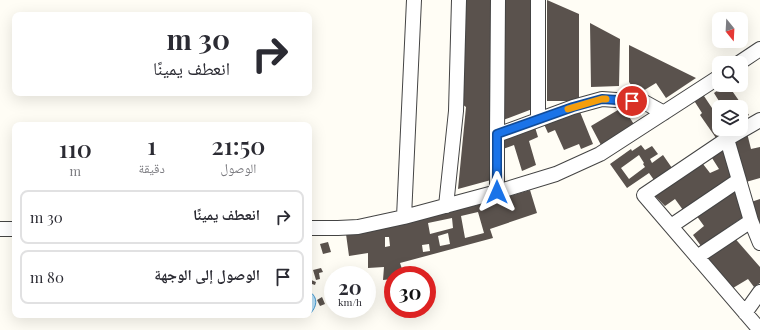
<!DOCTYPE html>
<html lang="ar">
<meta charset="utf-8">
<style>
body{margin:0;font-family:"Playfair Display","Noto Naskh Arabic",serif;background:#f7f7f7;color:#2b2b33;direction:rtl;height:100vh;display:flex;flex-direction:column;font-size:15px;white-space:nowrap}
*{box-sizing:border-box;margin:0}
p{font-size:13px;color:#7c7c81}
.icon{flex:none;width:22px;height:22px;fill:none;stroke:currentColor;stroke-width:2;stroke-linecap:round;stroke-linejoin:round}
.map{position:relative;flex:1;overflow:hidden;direction:ltr}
.panel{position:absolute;left:12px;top:122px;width:300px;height:196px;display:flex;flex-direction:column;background:#fff;border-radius:8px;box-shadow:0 4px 16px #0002;direction:rtl}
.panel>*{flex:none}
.banner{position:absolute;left:12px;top:12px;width:300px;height:84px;border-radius:8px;box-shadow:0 4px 16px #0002;direction:rtl;background:#fff;color:#2b2b33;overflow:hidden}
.needle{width:26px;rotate:162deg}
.controls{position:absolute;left:712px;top:12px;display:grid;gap:8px}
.controls a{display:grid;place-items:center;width:36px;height:36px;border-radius:8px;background:#fff;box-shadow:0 4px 16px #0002;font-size:20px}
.speed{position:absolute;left:324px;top:266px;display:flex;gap:8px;font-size:20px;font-weight:700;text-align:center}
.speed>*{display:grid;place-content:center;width:52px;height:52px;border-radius:50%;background:#fff;box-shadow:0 4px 16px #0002;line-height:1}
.speed small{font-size:10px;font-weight:400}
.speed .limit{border:6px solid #d22;background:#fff;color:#111}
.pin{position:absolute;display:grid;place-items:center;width:34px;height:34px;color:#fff;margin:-17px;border:2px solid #fff;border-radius:50%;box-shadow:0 1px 4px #0007}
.me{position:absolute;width:44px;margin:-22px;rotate:0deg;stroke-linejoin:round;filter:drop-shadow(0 0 3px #0008)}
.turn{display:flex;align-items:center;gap:14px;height:84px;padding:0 16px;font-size:18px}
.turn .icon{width:52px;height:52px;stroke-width:2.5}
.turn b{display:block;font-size:28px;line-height:34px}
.eta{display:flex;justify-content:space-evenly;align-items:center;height:68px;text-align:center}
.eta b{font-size:24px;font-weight:600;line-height:28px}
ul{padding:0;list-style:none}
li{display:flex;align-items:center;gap:12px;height:54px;margin:0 8px 6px;padding:0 8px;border:2px solid #e1e1e2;border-radius:8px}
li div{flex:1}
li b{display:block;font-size:15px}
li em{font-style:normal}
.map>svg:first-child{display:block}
.water{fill:#b9e0f7;stroke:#3f96cf}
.building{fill:#5a524d;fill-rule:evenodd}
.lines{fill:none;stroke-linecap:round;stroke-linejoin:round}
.minor-casing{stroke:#444;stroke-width:16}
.minor{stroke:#fff;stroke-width:14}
.route-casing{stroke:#114b97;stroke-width:10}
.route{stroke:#1a73e8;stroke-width:7}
.slow{stroke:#f59e0b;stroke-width:7}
</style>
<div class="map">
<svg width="760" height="330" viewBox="0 0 760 330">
<rect width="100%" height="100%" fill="#fffdf5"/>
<path class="water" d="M309 291C319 298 317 307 309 315Z"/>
<path class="building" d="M464 0H496L491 180 458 189 466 107 462 104Z
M500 0H533L535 108 503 120Z
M547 0 579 14V101H547Z
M590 23 620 39 619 86 591 87Z
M629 45 696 78 666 98 656 83 638 94 629 82Z
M725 85H728L749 115 741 120V107H720L722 106 714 93Z
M702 93 714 111 719 108V129H728L716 138 700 115 702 113 693 99Z
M578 107 593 144 581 149 579 144 564 150 555 130 548 133 543 122Z
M623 107 635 126 601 145 591 126Z
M534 124 538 137 529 141 536 165 522 171 514 145 503 149 504 136Z
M747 133 751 149 760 147V178L746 182 733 137Z
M641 145 645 150 652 146 658 154 650 159 652 163 663 155 672 168 654 180 649 173 627 188 610 164 631 149 632 151ZM639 155 644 163 643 164 645 167 629 179 621 168Z
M725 147 735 176 683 210 675 199 665 206 654 195 703 164 710 173 719 169 712 158Z
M737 188 746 215 701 246 693 235 704 226 696 215Z
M530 190 537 213 490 229 493 238 400 263 404 275H393V279L383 280 384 267 368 268V253L349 256 346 234 482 204ZM478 212 484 233 465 238 461 216ZM452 218 453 228 430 234 428 223ZM448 233 450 244 440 246 438 236ZM385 237H389L390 246 385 247ZM429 244 430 251 423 252 422 245Z
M760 199V225L751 202Z
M732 235 760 267V283L754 287 748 279 733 288 703 256Z
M328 242 331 252 323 254 320 244Z
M321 268 323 272 319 273 320 279 316 280 313 270Z
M309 279 316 282 315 285 309 283Z
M322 297 325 304 320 306 317 300Z"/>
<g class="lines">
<defs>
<path id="minor" d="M739 63 760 49
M538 119V0
M497 135 498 0
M727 139 751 221 760 243
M497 192V135L573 107 602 99 644 102 664 113
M446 206 456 111 459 0
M404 217 414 0
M671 226 739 180
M309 228H338L358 227 404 217 497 192 556 174 600 154 719 77
M0 229H15
M697 257 751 221
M745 313 760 292
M760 330 644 195 727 139 760 120"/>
</defs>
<use href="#minor" class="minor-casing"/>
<use href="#minor" class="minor"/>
</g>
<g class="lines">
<defs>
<path id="route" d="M497 192V134L573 107 602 99 632 101"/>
</defs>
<use href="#route" class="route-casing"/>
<use href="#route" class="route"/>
<path class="slow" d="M568 109 602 99H606"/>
</g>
</svg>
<div class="controls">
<a><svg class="needle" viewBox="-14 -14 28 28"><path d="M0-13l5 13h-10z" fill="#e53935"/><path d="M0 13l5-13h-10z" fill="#7c7c81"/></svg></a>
<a><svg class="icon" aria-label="search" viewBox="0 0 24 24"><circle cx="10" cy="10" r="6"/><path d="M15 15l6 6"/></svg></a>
<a><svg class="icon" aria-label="layers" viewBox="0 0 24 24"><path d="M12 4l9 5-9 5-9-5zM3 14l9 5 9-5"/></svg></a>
</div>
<div class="speed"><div>20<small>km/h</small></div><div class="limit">30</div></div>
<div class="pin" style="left:632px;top:101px;background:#d93025"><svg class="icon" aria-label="arrive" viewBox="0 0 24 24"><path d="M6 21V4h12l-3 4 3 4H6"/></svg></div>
<svg class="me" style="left:497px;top:192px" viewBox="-20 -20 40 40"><path d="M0-17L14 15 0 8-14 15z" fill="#1a73e8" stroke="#fff" stroke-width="4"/></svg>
<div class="banner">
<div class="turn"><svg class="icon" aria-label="right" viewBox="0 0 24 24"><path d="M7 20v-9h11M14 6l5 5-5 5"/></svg><div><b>30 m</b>انعطف يمينًا</div></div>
</div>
<section class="panel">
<div class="eta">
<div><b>21:50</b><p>الوصول</p></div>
<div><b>1</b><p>دقيقة</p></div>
<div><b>110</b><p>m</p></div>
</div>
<ul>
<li><svg class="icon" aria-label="right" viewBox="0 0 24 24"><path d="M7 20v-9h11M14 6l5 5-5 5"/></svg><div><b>انعطف يمينًا</b></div><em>30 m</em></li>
<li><svg class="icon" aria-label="arrive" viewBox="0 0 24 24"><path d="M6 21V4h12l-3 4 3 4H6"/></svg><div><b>الوصول إلى الوجهة</b></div><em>80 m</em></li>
</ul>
</section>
</div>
